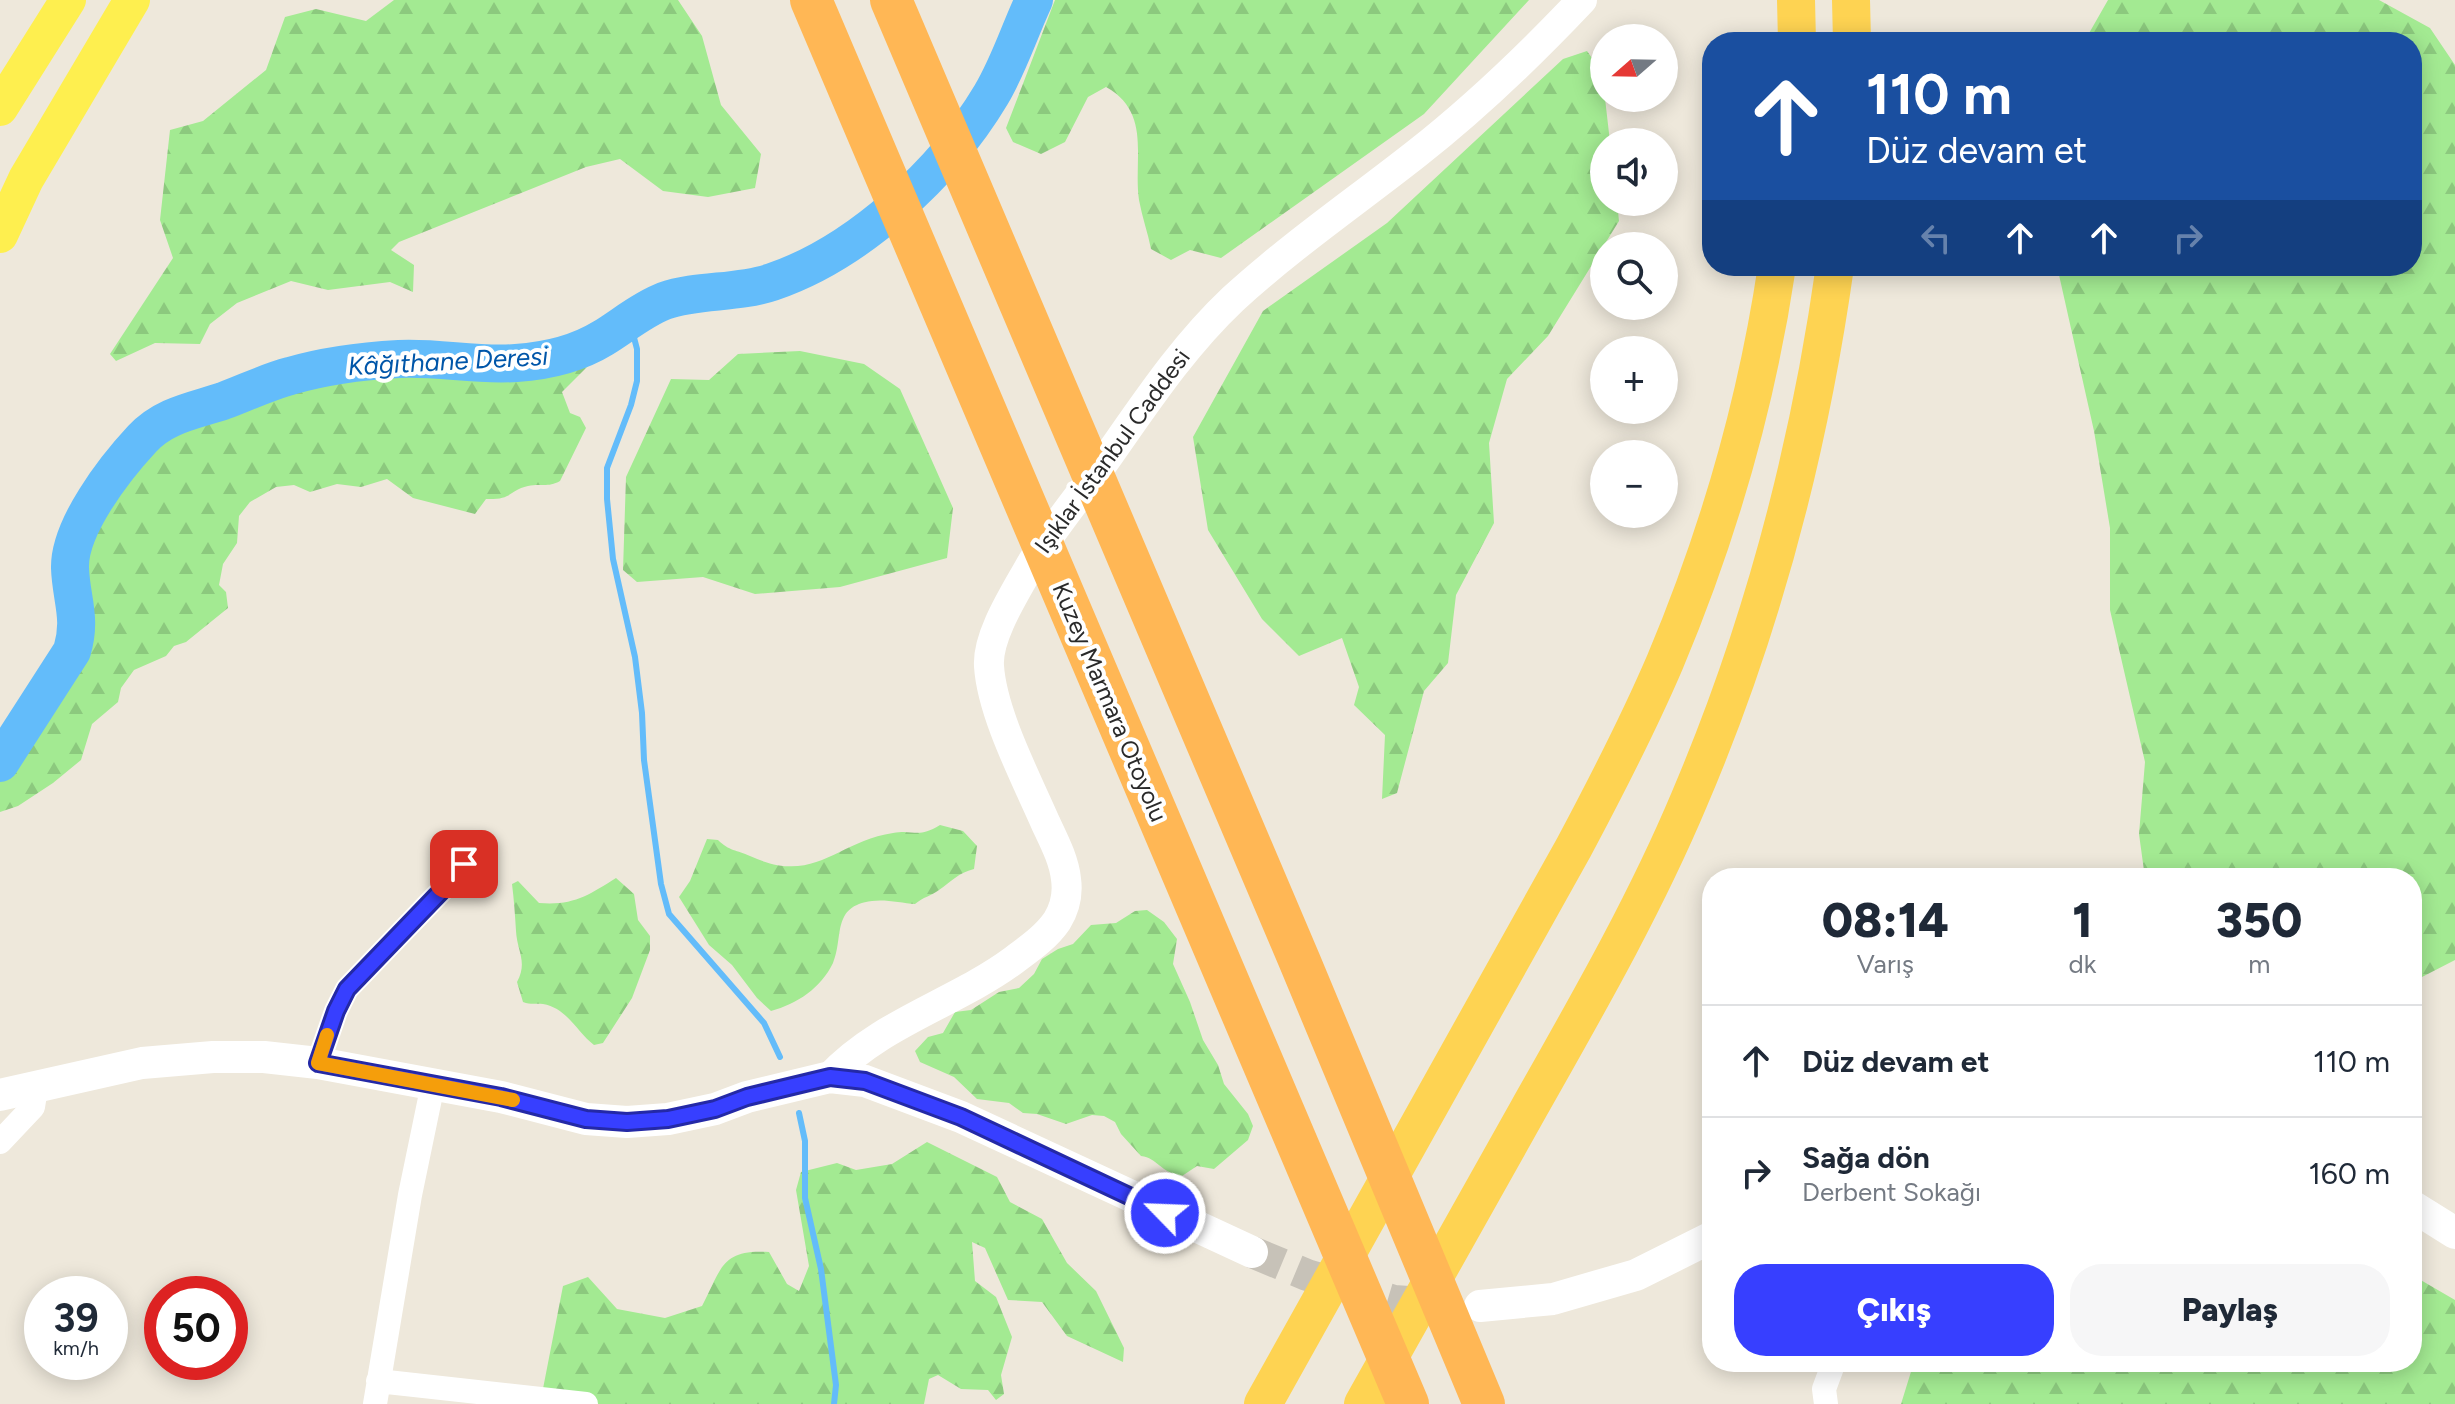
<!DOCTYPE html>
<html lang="tr">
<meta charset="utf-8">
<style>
body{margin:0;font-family:Figtree,sans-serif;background:#f6f6f7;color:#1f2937;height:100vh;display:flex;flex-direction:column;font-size:30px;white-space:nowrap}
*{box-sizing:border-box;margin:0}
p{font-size:26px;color:#747a83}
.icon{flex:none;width:44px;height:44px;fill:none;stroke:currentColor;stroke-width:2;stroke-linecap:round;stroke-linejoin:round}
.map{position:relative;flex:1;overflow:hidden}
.panel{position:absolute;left:1702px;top:868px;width:720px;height:504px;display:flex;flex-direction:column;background:#fff;border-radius:32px;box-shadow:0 4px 20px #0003}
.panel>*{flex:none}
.hud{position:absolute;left:1702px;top:32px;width:720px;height:244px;border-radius:32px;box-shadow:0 4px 20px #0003;background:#1a4fa0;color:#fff;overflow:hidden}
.needle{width:52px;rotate:250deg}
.controls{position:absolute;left:1590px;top:24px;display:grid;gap:16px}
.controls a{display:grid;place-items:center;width:88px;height:88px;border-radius:50%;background:#fff;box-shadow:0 4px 20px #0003;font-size:40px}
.speed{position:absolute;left:24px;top:1276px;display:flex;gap:16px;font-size:40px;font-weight:700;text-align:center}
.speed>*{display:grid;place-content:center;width:104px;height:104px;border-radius:50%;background:#fff;box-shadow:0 4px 20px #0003;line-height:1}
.speed small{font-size:20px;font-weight:400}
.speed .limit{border:12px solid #d22;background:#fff;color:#111}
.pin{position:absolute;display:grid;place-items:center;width:68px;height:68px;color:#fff;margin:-34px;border-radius:16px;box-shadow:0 4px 12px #0006}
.me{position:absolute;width:88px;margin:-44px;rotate:294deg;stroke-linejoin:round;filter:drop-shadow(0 0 6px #0008)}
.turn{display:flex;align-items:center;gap:28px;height:168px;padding:0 32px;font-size:36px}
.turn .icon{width:104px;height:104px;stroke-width:2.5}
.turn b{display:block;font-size:56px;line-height:68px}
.lanes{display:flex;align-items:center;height:76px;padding:0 32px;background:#0003;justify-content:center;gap:40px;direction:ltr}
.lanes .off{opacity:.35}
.eta{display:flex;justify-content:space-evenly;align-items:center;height:136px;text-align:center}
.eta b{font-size:48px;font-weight:800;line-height:56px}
.primary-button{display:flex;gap:16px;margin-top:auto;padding:16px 32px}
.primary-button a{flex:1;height:92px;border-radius:32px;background:#373fff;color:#fff;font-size:32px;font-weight:800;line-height:92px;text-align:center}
.primary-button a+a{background:#f6f6f7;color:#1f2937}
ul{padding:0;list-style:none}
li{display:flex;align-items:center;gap:24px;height:112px;padding:0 32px;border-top:2px solid #e0e1e3}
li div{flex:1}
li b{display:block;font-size:30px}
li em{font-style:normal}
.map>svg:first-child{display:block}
.forest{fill:url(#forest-firs)}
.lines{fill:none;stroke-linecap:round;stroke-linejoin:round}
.stream{stroke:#63bcfa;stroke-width:6}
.river{stroke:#63bcfa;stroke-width:38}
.secondary-tunnel{stroke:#c7c2b8;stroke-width:32;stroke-dasharray:32 16;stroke-linecap:butt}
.minor{stroke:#fff;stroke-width:24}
.tertiary{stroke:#fff;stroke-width:30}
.secondary{stroke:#fff;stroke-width:32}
.primary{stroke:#feef4f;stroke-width:36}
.trunk{stroke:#fed352;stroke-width:38}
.motorway{stroke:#ffb755;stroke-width:42}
.route-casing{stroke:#2429a6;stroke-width:20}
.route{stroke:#373fff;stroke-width:14}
.slow{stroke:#f59e0b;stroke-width:14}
.labels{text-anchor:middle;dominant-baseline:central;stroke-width:8;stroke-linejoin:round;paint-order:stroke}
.street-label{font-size:24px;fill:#2a2a2a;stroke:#fff}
.water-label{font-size:26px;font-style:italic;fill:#0056a9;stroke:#fff}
</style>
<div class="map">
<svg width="2455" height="1404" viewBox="0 0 2455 1404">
<defs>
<pattern id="forest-firs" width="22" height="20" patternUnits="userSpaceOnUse" patternTransform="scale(2)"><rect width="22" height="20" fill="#a3ea92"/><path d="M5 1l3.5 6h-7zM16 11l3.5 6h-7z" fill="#8cc97e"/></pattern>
</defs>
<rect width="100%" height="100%" fill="#eee8db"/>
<path class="forest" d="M394 0H678L702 36 721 105 761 154 755 188 708 197 663 191 620 159 586 167 399 242 391 250 414 265 413 292 390 282 328 290 291 281 237 303 210 324 200 344 155 343 116 361 110 354 173 258 160 220 170 130 203 121 266 70 285 17 316 9 366 21Z
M1055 0H1529L1424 114 1221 258 1190 250 1171 260 1151 249C1148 233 1142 217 1139 200 1133 158 1152 113 1106 87L1088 97 1065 142 1041 154 1013 142 1006 128Z
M2108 0H2379L2430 28 2455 65V960L2422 977 2412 996V878H2145L2139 834 2145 762 2110 610V528L2094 431 2057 266H2412V42H2084Z
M1587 51 1602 72 1610 142H1604V202H1617L1619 221 1548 336 1507 379 1489 443 1494 523 1456 595 1448 663 1424 691 1397 793 1382 799 1385 735 1354 705 1359 687 1342 638 1299 656 1262 619 1208 530 1193 437 1263 311 1387 223 1563 59Z
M583 341 598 348 596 358 562 392 570 413 580 417 586 428 560 481C548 488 540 483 528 486 509 490 513 500 486 499L475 514 413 498 387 479 361 487 337 484 310 492 294 485 276 487 250 502 239 516 237 543 223 564 219 585 226 592 228 608 186 642 174 646 166 656 134 670 121 688 118 702 92 724 81 760 53 783 18 806 0 812V753L24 707 46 682 67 641 75 609 67 554 75 526 124 450 171 399 223 383 251 381 385 352H440L485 358 547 351Z
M800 351 864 364 900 389 953 508 947 558 840 587 755 594 703 577 637 582 623 570 626 477 671 379 709 380 738 354Z
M940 825 963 831 977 846 974 869C958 873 952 881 939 890 931 896 923 897 915 904 902 903 885 899 872 901 831 906 844 937 833 963 821 988 797 1004 771 1011L757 998 732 965 709 945 679 897 690 881 707 839 718 840C729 851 737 850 750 856 815 886 835 842 893 833 915 829 917 839 940 825Z
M616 878 634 894 638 920 650 936V950L632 998 603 1043 594 1045C577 1032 567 1008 543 1004 536 1003 531 1005 523 1002L517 982C528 962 517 951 516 931 515 915 514 900 512 884L518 881 539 903C573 906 589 895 616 878Z
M1147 910 1164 922 1177 939 1173 964 1190 1002 1203 1040 1218 1065 1224 1084 1248 1114 1253 1126 1248 1140 1214 1169 1197 1166 1182 1176C1159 1172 1158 1158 1141 1156L1121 1134 1115 1122 1104 1116 1092 1115 1066 1124 1037 1114 1023 1113 1009 1103 977 1099 954 1077 920 1062 915 1051 928 1037 943 1033 955 1012 971 1010 999 992 1019 988 1034 974 1042 959 1058 949 1073 944 1091 925 1116 923 1135 911Z
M927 1142 997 1177 1010 1202 1042 1219 1067 1263 1096 1291 1124 1348 1123 1362 1067 1336 1042 1302 1008 1300 985 1248 972 1242 975 1281 996 1297 1012 1337 1001 1375 1004 1394 996 1400 988 1390 961 1389 938 1375 929 1379 924 1404H540L563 1286 588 1277 617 1309 665 1318 702 1306C722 1268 721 1249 769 1252L787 1284 799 1291 809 1266 796 1190 801 1172 837 1163 856 1170 892 1164Z
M2412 1275 2455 1300V1404H1901L1914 1362H2412Z"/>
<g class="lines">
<path class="stream" d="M632 330 637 349V381L631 405 607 468V499L613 559 635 657 642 713 644 760 661 884 669 914 764 1023 780 1057
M799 1113 805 1141V1198L821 1269 836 1385 834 1404"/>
<path class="river" d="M0 763 72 651C82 618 71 599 70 568 69 527 115 468 142 439 164 415 193 411 223 401 245 393 267 382 290 376 324 366 363 361 399 359 438 357 477 366 516 363 546 361 577 354 603 338 623 326 641 310 664 301 698 289 737 294 772 282 858 253 945 172 991 95 1009 65 1019 32 1034 0"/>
<path class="secondary-tunnel" d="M1252 1252 1307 1275 1394 1301 1440 1304"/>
<path class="minor" d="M318 1063 336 1011 347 989 449 883 464 864 473 846
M0 1142 33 1107 36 1088
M378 1381 586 1404
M375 1404 410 1195 433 1084
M1826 1404 1824 1389 1834 1362"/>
<path class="tertiary" d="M830 1077C880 1023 956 1003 1014 960 1030 948 1046 937 1057 921 1065 908 1068 893 1066 879 1064 860 1054 841 1046 824 1027 780 992 714 989 666 987 636 1015 593 1030 566 1050 531 1078 498 1102 465 1143 407 1181 348 1233 299 1291 246 1355 202 1416 154 1476 107 1530 55 1582 0"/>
<path class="secondary" d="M0 1095 142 1063 213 1057H264L318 1063 501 1097 586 1119 627 1122 668 1119 715 1109 747 1097 830 1077 865 1081 961 1117 1252 1252
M2412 1206 2455 1233
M1480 1306 1553 1299 1636 1275 1712 1237"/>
<path class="primary" d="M0 108 68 0
M0 235 26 179 132 0"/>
<path class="trunk" d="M1796 0 1797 42
M1851 0 1852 42
M1263 1404 1574 847C1606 787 1638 725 1665 662 1718 536 1757 401 1777 266
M1363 1404C1418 1306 1473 1208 1528 1110 1585 1009 1644 907 1689 800 1763 627 1809 451 1835 266"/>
<path class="motorway" d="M811 0 1408 1404
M891 0 1300 962 1484 1404"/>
</g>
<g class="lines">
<defs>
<path id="route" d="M464 864 449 883 347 989 336 1011 318 1063 501 1097 586 1119 627 1122 668 1119 715 1109 747 1097 830 1077 865 1081 961 1117 1165 1213"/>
</defs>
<use href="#route" class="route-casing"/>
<use href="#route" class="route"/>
<path class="slow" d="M327 1035 318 1063 513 1100"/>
</g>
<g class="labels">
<g class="street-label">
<text transform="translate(1112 451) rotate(-54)">Işıklar İstanbul Caddesi</text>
<text transform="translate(1110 702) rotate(67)">Kuzey Marmara Otoyolu</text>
</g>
<g class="water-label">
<text transform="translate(448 361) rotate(-3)">Kâğıthane Deresi</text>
</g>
</g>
</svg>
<div class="controls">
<a><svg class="needle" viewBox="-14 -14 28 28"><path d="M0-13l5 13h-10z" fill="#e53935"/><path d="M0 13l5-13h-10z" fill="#747a83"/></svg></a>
<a><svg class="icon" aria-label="sound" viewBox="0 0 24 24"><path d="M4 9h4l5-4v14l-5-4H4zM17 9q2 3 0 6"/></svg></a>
<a><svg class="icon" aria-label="search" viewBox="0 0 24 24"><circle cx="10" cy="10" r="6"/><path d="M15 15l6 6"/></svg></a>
<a>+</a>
<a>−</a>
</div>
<div class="speed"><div>39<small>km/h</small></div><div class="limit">50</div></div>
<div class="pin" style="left:464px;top:864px;background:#d93025"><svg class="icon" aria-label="arrive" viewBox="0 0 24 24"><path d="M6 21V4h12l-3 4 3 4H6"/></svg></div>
<svg class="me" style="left:1165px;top:1213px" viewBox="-20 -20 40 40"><circle r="17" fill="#373fff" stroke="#fff" stroke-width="3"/><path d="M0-11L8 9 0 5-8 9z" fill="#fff"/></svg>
<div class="hud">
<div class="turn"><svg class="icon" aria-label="ahead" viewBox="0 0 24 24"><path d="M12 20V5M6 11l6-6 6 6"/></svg><div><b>110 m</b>Düz devam et</div></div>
<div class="lanes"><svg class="icon off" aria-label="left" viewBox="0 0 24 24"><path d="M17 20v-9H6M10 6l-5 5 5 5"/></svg><svg class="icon" aria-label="ahead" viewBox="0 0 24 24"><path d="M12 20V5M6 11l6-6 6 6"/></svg><svg class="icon" aria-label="ahead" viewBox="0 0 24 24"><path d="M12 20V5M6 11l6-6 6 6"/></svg><svg class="icon off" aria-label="right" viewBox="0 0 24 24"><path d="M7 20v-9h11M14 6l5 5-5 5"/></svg></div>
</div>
<section class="panel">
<div class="eta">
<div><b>08:14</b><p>Varış</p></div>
<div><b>1</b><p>dk</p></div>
<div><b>350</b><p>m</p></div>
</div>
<ul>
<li><svg class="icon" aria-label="ahead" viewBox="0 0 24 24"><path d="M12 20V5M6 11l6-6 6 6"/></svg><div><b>Düz devam et</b></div><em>110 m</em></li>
<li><svg class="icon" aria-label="right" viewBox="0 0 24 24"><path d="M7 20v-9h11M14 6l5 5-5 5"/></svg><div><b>Sağa dön</b><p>Derbent Sokağı</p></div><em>160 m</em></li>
</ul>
<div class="primary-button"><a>Çıkış</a><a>Paylaş</a></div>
</section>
</div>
